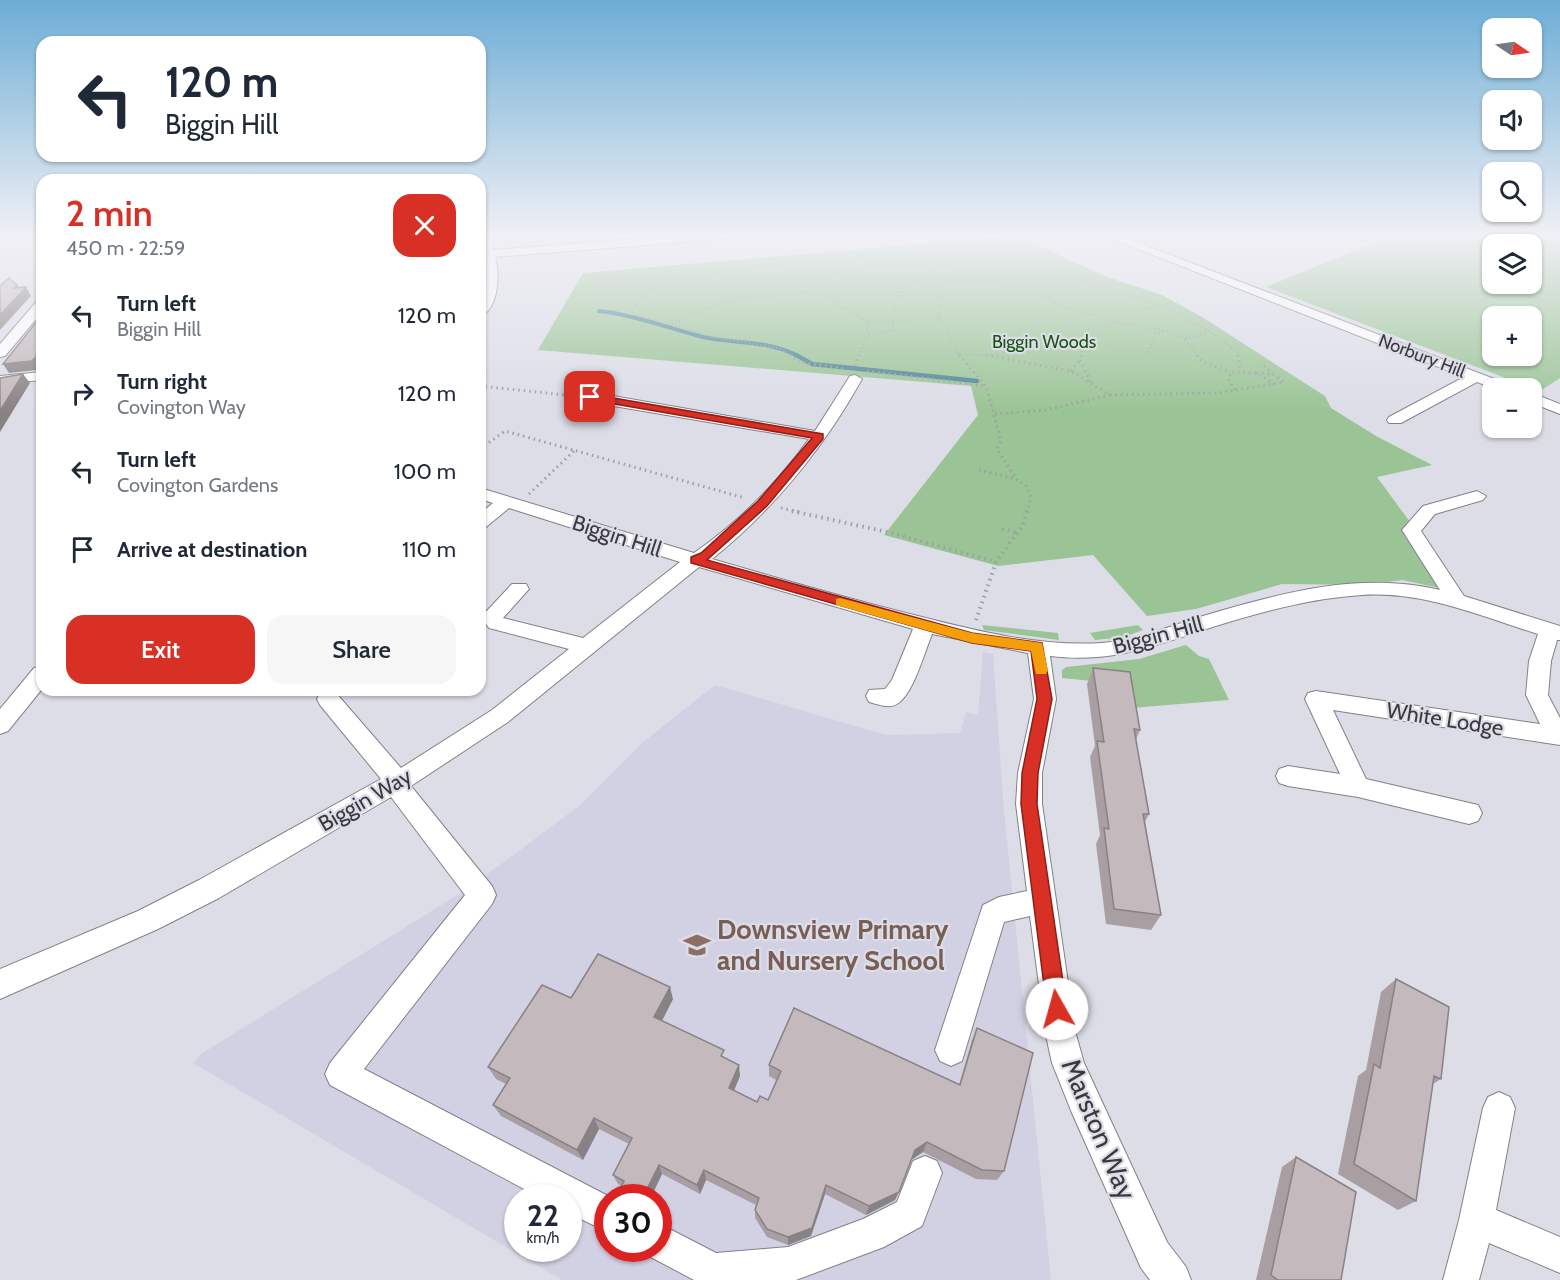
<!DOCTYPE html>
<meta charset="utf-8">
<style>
body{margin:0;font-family:Cabin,sans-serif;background:#f6f6f7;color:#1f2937;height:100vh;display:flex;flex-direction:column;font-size:22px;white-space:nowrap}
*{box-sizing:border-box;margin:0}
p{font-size:20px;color:#747a83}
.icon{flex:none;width:33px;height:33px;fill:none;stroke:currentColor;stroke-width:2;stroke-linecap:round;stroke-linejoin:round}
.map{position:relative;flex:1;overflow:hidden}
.sheet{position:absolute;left:36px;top:174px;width:450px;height:522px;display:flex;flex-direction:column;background:#fff;border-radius:18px;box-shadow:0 2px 4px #0004}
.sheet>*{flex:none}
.top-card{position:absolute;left:36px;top:36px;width:450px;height:126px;border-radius:18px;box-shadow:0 2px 4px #0004;background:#fff;color:#1f2937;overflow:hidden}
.needle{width:39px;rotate:103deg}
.buttons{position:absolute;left:1482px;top:18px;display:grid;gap:12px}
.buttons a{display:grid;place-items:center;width:60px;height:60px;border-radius:12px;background:#fff;box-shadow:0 2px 4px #0004;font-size:30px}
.speed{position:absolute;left:504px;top:1184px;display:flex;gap:12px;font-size:30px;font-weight:700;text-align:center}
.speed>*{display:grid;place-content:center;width:78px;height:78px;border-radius:50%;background:#fff;box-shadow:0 2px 4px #0004;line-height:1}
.speed small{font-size:15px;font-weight:400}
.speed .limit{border:9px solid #d22;background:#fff;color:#111}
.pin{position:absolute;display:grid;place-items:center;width:51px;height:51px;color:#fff;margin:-26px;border-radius:12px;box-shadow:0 3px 9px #0006}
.me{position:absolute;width:66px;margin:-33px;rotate:353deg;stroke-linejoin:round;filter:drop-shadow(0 0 4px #0008)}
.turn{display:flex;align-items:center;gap:21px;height:126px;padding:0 30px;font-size:27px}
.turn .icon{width:78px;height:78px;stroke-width:2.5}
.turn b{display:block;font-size:42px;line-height:51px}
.round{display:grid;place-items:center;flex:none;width:63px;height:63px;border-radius:18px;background:#f6f6f7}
.summary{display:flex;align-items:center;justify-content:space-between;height:102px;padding:0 30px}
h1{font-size:36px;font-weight:600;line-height:45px;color:#d93025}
.primary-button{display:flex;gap:12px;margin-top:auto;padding:12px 30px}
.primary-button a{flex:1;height:69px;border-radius:18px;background:#d93025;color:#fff;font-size:24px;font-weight:600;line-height:69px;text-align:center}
.primary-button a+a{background:#f6f6f7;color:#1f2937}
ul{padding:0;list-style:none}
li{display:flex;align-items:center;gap:18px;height:78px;padding:0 30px}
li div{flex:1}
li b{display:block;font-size:22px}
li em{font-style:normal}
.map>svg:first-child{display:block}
.built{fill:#d1d1e3;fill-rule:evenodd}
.green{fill:#9ac495;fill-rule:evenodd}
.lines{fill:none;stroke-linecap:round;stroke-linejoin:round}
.stream-far1{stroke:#4b8494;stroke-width:4}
.stream{stroke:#4b8494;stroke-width:4.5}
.minor-casing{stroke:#81818a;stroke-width:2}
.path-far2{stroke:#9d9da5;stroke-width:2;stroke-dasharray:1 3;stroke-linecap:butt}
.path-far1{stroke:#9d9da5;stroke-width:3;stroke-dasharray:1.5 4;stroke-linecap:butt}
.path{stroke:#9d9da5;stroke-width:4;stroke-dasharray:1.5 4.5;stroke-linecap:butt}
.minor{fill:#fff;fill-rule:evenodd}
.wall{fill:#a99fa2}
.shaded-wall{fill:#898284}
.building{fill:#c4b9bc;stroke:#898284;stroke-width:1.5}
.route{fill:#d93025;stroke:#8d1f18;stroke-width:1.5}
.slow{fill:#f59e0b}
.labels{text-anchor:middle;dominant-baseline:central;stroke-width:4.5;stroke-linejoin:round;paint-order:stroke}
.far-park-label{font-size:18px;fill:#165310;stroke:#dddde8}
.far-street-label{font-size:18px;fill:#3a3a3e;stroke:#dddde8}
.street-label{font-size:22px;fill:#3a3a3e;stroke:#dddde8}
.near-education-label{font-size:27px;font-weight:bold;fill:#785e54;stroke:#dddde8;text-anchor:start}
.near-street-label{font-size:27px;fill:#3a3a3e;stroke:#dddde8}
</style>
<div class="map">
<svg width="1560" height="1280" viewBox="0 0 1560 1280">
<rect width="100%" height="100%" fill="#dddde8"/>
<path class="built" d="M983 652 993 654 1004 811 1051 1280H562L193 1063 201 1054 451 899 500 865 579 806 642 743 715 685 886 735 960 733 966 712 978 715ZM518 1197H568V1248H518ZM608 1197H658V1248H608Z"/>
<path class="green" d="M1366 233H1560V378L1540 391 1266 287 1384 239ZM1492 244H1532V284H1492ZM1532 316V356H1492V316Z
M1017 236 1107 277 1162 295 1202 317 1325 396 1331 408 1376 436 1432 465 1377 477 1410 522 1445 589 1402 580 1366 585 1282 584 1196 609 1147 616 1093 555 998 566 884 535 978 415 971 386 538 350 583 273Z
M982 625 1058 633 1059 640 984 630Z
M1138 625 1143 630 1124 637 1095 640 1090 633Z
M1186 645 1199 656 1209 659 1229 700 1131 708 1123 684 1062 678V670L1066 667 1139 659Z"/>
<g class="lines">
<path class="stream-far1" d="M599 311C635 315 668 328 703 337 735 344 769 340 798 356"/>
<path class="stream" d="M796 355 812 364 977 381"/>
<defs>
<path id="minor" d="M480 233H488L493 250 717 233H765L759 236 495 257C500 272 499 310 480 316L486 269 480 248Z
M1097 233H1113L1510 385 1512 388H1493L1477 382 1401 423H1389L1387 420 1389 417 1464 377Z
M1345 233H1362L1373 238 1367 241Z
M42 300V312L5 356 0 357V344L37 301Z
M42 372V380L0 384V376Z
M855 375 862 379C823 449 775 508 712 559 780 579 849 599 918 616 977 631 1041 647 1102 643 1137 640 1170 626 1203 616 1280 593 1360 571 1440 590L1402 530 1423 506 1477 491 1486 496 1483 500 1435 514 1421 531 1464 596 1560 626V640H1557L1551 661 1548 695 1560 718V745L1333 710 1366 779 1478 805 1482 813 1478 821 1469 824 1358 797 1288 786 1279 783 1276 776 1279 769 1288 766 1340 774 1305 699 1308 693 1316 691 1540 724 1526 695 1529 661 1538 634C1480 616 1424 591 1362 595 1313 598 1265 611 1219 625 1159 644 1114 664 1050 656L1056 699 1042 773V804L1075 1031 1084 1063 1167 1242 1186 1267 1191 1280H1150L1141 1268 1072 1113 1052 1063 1045 1031 1030 916 1004 922 962 1061 951 1066 940 1061 935 1050 983 905 999 897 1027 891 1016 804 1018 773 1034 699 1028 653 932 634C925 651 913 695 897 704 889 709 877 704 869 702L866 696 869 690 885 689 892 680 913 629 699 567 508 722 411 786 492 886 496 895 492 904 364 1069 610 1197H608V1232L568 1213V1197H539L330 1085 325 1074 330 1063 465 895 391 797 219 898 158 929 0 999V969L138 911 199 880 381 779 320 705 317 699 320 693 328 691 336 693 401 768 492 710 569 649 489 628 481 617 512 584H526L529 589 503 618 583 638 680 562 509 508 486 527 480 529V514L493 503 480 499V488L694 553C739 522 777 483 809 439L590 402 582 397 585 394 590 392 815 431 850 376Z
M1532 393 1560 404V414L1532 403Z
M42 666V689L8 731 0 734V709L34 668Z
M1499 1092 1510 1097 1515 1108 1496 1210 1560 1237V1273L1489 1243 1479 1280H1443L1459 1220 1483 1108 1488 1097Z
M925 1156 937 1161 942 1173 922 1226 884 1247 796 1280H694L645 1254 643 1248H658V1223L716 1253 788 1247 863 1219 897 1202 913 1161Z"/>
</defs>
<use href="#minor" class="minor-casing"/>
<path class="path-far2" d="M906 243 936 282 940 318 960 356
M998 270 1047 274
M696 282 728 270 784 263 856 259 875 252 909 249
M936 282 1014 280 1055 275 1081 279 1163 306 1209 331 1238 353V356
M801 292 825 276 851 268 924 266 994 270 1060 305 1115 322 1167 331
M822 294 868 322 866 335
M1139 311 1162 306
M868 322 940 318
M672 324 724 301
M1105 344 1084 343 1088 329 1114 323
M957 354 1000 356
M791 356 779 348 713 337 631 313 644 292C679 284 694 276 724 301L800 292H937
M859 356 866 336 893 330 894 304 907 282 933 278
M1081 356 1084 343
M1146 356 1156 333 1167 331 1184 338
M1198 356 1184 338 1196 337 1209 331"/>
<path class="path-far1" d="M789 355 799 362 845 369
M959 355 986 386 1001 441 997 449 1017 480 1026 486 1031 497 1027 512
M986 355 1071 371 1110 395 1046 410 995 414
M1081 355 1080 360 1092 385
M1197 355 1203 362 1231 372
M1238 355 1240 371
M855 366 859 355
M1264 366 1273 373
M867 371 986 386
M1071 371 1080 360
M480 386 575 396
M1235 390 1228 379 1231 372 1256 373 1275 384
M1110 395 1218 393 1284 382 1273 374 1256 373
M480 449 505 431 745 498
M979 470 1016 479
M529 494 575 450
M781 508 799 512"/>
<path class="path" d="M792 511 892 533 996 562
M1002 529 1017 533
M976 620 996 562 1023 525 1027 511"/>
<use href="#minor" class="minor"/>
</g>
<path class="wall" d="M1093 668 1140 730 1136 740 1149 814 1145 822 1161 915 1151 930 1106 924 1096 844 1100 835 1090 757 1095 746 1087 684Z
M1396 979 1441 1079 1433 1084 1416 1201 1398 1210 1338 1174 1358 1076 1366 1070 1381 992Z
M673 999 662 1021 725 1058 740 1076 734 1091 757 1102 768 1100 776 1080 769 1076V1065L959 1085 972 1040 977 1028 1004 1171 997 1180 976 1179 923 1152 911 1160 895 1200 866 1215 825 1194 811 1236 788 1245 767 1237 755 1218V1210L756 1205 706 1180 700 1194 662 1174 651 1197H624L620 1189 621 1186 618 1184 613 1175 629 1144 599 1129 583 1160 501 1116 493 1105 506 1084 496 1079 488 1067Z
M1296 1157 1341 1280H1256L1282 1167Z"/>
<path class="shaded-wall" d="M17 285 22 292 26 287 31 296 0 330V315Z
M42 349V366L37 370 9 373 3 364Z
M23 374 30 383 0 432V411Z
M670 987 673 999 657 1030 654 1017Z
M739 1065 740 1076 730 1099 729 1088Z
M594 1118 599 1129 583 1160 577 1150Z
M927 1142 923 1152 911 1160 915 1150Z
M659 1165 662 1174 651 1197H643Z
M704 1170 706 1180 700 1194 697 1185Z
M826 1185 825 1194 811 1236 788 1245V1237Z
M899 1192 895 1200 866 1215 869 1206Z"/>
<path class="building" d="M9 278 17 285 14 288 26 287 0 315V286Z
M42 315V349L35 358 31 361 3 364Z
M23 374 0 411V378Z
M1093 668 1130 672 1140 730 1134 729 1149 814H1143L1161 915 1114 909 1104 828 1109 829 1097 741 1104 742Z
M598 954 670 987 654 1017 724 1050 721 1056 739 1065 729 1088 757 1102 760 1096 768 1100 781 1071 769 1065 794 1008 960 1085 977 1028 1033 1053 1004 1171 982 1170 927 1142 915 1150 899 1192 869 1206 826 1185 812 1228 788 1237 767 1229 755 1210 759 1198 704 1170 697 1185 659 1165 643 1197H635L620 1189 624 1181 613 1175 632 1138 594 1118 577 1150 493 1105 510 1078 488 1067 542 985 571 998Z
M1396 979 1449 1007 1441 1079 1434 1076 1416 1201 1354 1164 1374 1064 1380 1068Z
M1296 1157 1356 1192 1341 1280H1278L1271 1275Z"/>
<linearGradient id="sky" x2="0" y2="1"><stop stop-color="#6cadd5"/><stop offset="0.57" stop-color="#f0f0f5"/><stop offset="1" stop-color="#f0f0f5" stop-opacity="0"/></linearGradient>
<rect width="1560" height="412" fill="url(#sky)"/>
<path class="route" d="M590 394 823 434V439L767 506 707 560 972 633 1042 643 1052 699 1038 773 1037 804 1067 1009 1064 1016 1057 1019 1050 1016 1047 1009 1021 804 1022 773 1037 699 1031 651 972 643 691 563V557L701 553 758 501 812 438 586 399V395Z"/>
<path class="slow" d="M840 598 972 633 1042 643 1048 670 1046 674H1036L1031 651 972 643 836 605V599Z"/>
<defs>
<symbol id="school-bare" viewBox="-9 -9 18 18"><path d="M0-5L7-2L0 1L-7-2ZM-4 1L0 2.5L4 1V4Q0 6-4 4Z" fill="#8d6e63" stroke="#dddde8" stroke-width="2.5" paint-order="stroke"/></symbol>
</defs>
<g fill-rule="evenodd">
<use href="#school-bare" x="678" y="926" width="38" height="38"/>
</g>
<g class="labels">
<g class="far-park-label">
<text x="1044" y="342">Biggin Woods</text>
</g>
<g class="far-street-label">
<text transform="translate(1422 356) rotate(21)">Norbury Hill</text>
</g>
<g class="street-label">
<text transform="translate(617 536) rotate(18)">Biggin Hill</text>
<text transform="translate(1158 635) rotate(-15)">Biggin Hill</text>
<text transform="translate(1445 719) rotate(9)">White Lodge</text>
<text transform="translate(365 800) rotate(-30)">Biggin Way</text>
</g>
<g class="near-education-label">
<text x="717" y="929">Downsview Primary<tspan x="717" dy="31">and Nursery School</tspan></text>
</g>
<g class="near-street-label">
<text transform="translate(1099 1129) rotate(67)">Marston Way</text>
</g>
</g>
</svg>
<div class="buttons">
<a><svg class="needle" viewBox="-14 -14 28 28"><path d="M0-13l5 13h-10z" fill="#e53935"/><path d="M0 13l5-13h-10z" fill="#747a83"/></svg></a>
<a><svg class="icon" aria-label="sound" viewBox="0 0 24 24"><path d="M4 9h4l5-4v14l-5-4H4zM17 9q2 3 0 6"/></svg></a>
<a><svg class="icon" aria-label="search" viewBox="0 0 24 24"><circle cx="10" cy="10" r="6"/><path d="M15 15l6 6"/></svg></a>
<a><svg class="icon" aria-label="layers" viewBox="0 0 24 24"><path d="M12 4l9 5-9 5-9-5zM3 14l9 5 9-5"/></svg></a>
<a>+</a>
<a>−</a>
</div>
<div class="speed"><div>22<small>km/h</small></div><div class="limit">30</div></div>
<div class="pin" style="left:590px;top:397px;background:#d93025"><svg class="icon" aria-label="arrive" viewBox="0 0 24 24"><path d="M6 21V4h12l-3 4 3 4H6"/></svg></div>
<svg class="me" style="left:1057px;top:1009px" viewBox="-20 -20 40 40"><circle r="19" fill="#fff"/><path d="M0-13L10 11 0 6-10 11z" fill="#d93025"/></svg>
<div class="top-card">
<div class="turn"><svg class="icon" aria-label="left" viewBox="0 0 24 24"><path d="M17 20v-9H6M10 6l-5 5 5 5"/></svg><div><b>120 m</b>Biggin Hill</div></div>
</div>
<section class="sheet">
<div class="summary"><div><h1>2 min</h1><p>450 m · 22:59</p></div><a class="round" style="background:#d93025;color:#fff"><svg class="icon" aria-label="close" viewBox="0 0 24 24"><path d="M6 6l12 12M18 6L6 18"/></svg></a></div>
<ul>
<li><svg class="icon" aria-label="left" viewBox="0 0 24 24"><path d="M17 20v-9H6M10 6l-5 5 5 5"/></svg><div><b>Turn left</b><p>Biggin Hill</p></div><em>120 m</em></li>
<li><svg class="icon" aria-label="right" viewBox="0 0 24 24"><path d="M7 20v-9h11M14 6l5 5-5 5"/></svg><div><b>Turn right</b><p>Covington Way</p></div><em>120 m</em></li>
<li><svg class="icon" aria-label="left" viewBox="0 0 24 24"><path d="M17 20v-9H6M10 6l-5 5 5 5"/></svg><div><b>Turn left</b><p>Covington Gardens</p></div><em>100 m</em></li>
<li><svg class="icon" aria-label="arrive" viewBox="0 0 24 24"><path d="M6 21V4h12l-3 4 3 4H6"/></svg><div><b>Arrive at destination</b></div><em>110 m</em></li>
</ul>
<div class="primary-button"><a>Exit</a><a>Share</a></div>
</section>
</div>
